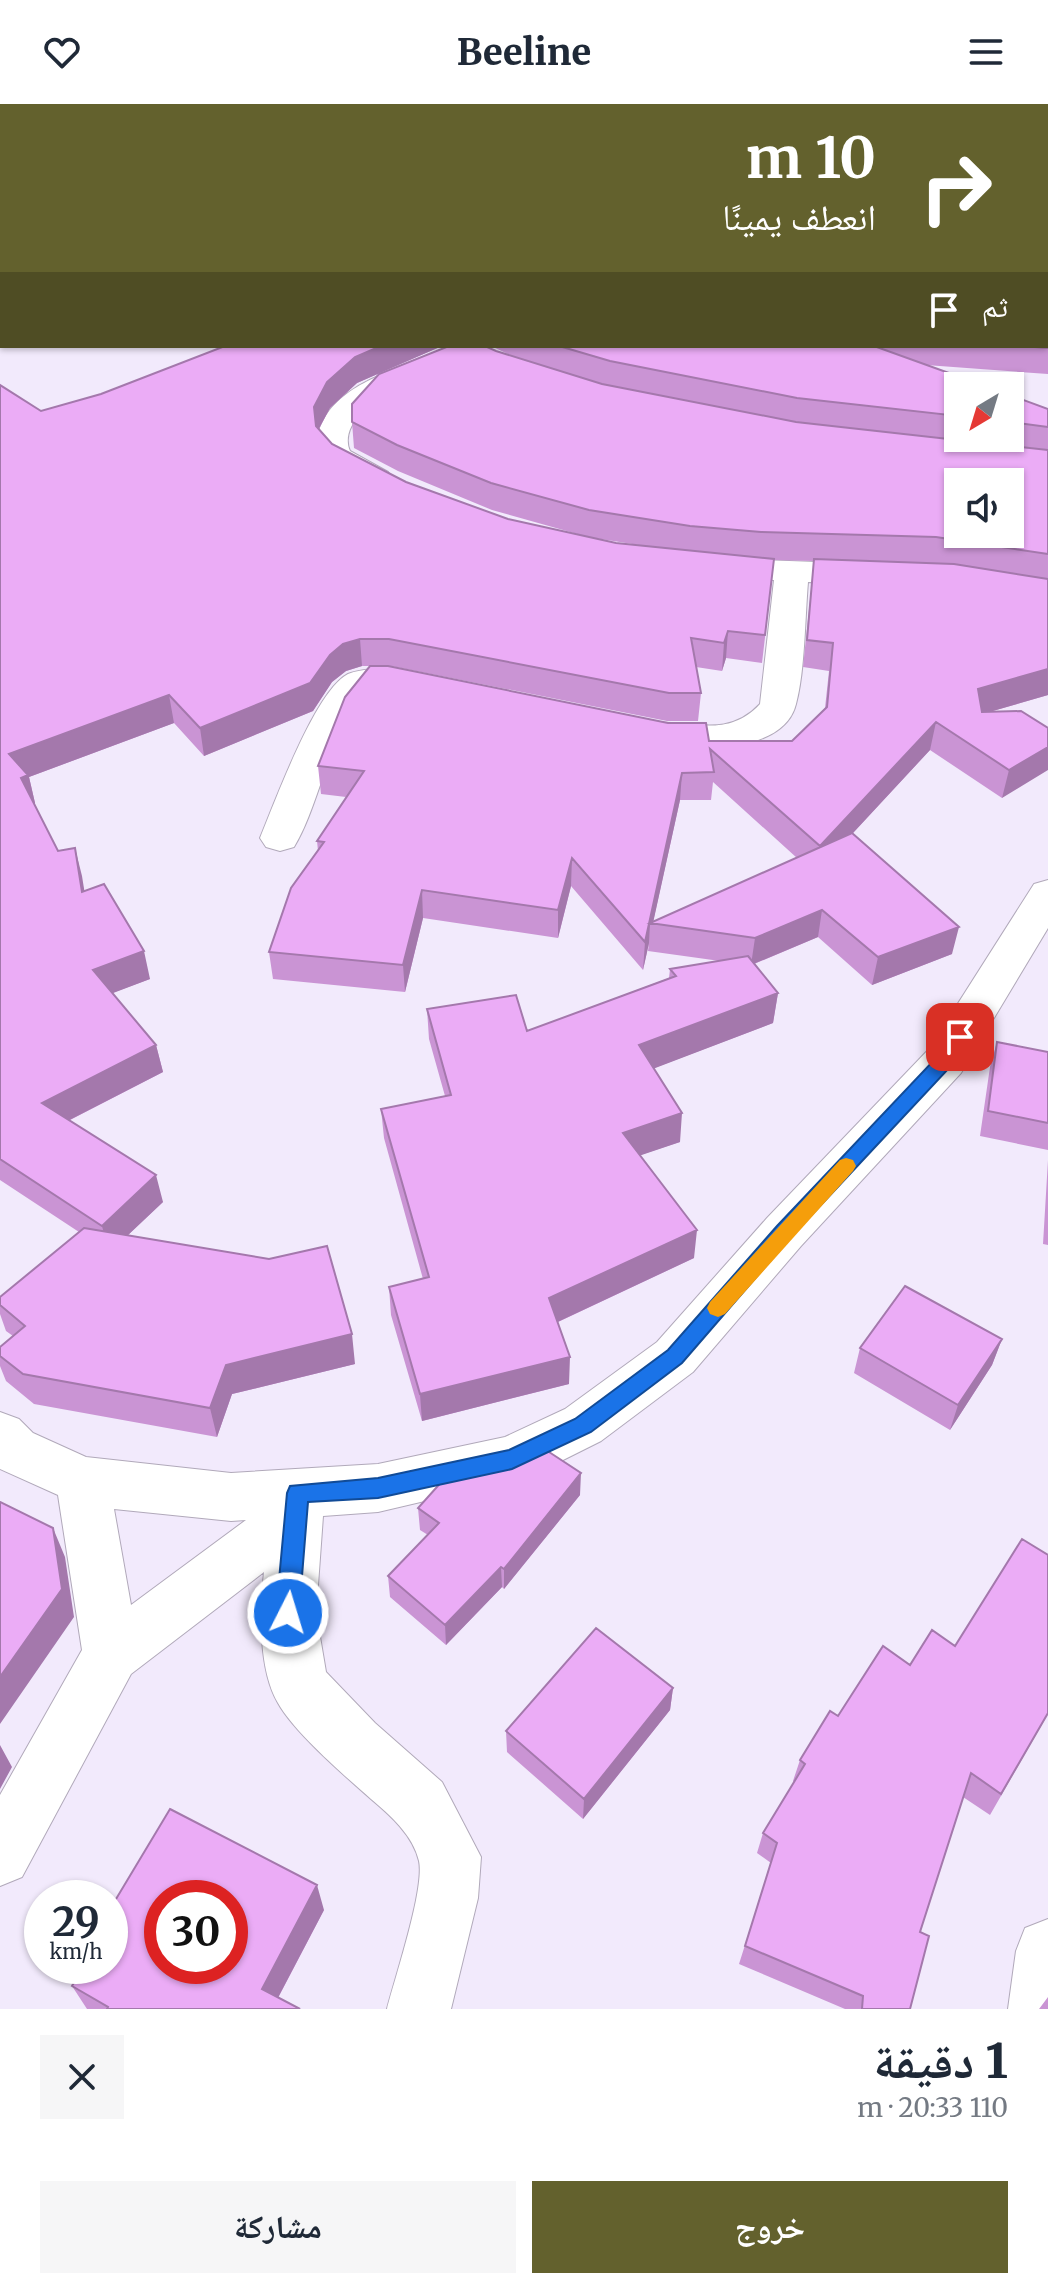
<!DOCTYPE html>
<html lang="ar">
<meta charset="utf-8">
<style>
body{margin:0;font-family:Merriweather,"Noto Naskh Arabic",serif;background:#f6f6f7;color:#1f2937;direction:rtl;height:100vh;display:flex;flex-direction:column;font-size:30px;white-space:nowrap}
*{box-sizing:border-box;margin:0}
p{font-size:26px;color:#747a83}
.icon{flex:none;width:44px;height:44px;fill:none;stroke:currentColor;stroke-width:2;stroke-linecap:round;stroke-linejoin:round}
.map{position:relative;height:1905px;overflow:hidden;direction:ltr}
.panel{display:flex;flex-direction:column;background:#fff;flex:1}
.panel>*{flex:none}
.hud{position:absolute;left:0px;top:0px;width:1048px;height:244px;box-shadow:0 2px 6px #0004;direction:rtl;background:#63612d;color:#fff;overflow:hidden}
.needle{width:52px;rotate:218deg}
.buttons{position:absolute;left:944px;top:268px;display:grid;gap:16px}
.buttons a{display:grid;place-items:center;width:80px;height:80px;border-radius:0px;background:#fff;box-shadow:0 2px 6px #0004;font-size:40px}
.speed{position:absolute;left:24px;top:1776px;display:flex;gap:16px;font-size:40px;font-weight:700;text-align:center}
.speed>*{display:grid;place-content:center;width:104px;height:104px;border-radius:50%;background:#fff;box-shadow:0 2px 6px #0004;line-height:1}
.speed small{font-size:20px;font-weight:400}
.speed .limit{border:12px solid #d22;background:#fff;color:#111}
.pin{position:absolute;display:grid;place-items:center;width:68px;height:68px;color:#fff;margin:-34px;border-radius:16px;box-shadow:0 4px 12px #0006}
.me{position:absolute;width:88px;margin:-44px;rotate:5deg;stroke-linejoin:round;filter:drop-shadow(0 0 6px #0008)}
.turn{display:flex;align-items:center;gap:28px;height:168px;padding:0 40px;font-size:36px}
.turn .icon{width:104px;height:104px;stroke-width:2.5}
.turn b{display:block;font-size:56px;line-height:68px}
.then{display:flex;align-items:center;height:76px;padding:0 40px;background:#0003;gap:16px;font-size:30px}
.round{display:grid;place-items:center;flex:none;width:84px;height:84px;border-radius:0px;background:#f6f6f7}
.headline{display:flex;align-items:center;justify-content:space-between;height:136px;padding:0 40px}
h1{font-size:48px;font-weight:800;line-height:60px}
.action{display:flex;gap:16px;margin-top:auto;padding:16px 40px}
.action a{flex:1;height:92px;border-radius:0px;background:#63612d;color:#fff;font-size:32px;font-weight:800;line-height:92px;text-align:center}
.action a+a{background:#f6f6f7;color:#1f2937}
header{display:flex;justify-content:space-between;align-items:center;height:104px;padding:0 40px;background:#fff;font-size:36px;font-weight:800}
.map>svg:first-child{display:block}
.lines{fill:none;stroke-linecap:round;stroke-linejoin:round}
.lane-casing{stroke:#b1a9ba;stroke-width:2}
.street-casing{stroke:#b1a9ba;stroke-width:2}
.secondary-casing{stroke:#b1a9ba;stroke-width:2}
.lane{fill:#fff;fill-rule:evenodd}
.street{fill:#fff;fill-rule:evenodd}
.secondary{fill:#fff;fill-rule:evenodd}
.wall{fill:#ca94d4;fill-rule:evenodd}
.shaded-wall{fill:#a478ac}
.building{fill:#ebacf6;stroke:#a478ac;stroke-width:2;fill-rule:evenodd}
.route{fill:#1a73e8;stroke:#114b97;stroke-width:2}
.slow{fill:#f59e0b}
</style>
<header><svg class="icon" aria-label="menu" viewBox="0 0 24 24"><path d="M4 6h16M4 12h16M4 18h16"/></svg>Beeline<svg class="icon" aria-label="heart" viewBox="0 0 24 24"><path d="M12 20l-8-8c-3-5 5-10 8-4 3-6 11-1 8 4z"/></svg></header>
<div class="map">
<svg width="1048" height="1905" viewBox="0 0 1048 1905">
<rect width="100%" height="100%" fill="#f2eafc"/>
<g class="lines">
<defs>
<path id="lane" d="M0 61H2V71H0Z"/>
<path id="street" d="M506 0H544L546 2H508Z
M2 113V129L0 130V114Z
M403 264 413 267 418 273C410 284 396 285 384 291 366 300 340 325 350 347L388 368 393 375 388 382C362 388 329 366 317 343 316 299 367 273 403 264Z
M712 454 871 460 883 463 888 470 883 477 871 480 808 478C805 513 805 567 796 600 783 654 678 648 637 637L632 629 637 621C681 610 723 640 760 600L774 476 700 471 695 464 700 457Z
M372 565 423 572 428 580 423 588 410 591 372 586C329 621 322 697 294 743L280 747 266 743 260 734C275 698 315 587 348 570 355 567 364 566 372 565Z
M1048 776V824L961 969 801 1142 693 1268 601 1337 531 1372 378 1408 323 1412 316 1509 326 1568 375 1619 442 1678 481 1753 478 1794 451 1905H387C395 1874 425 1784 419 1757 413 1731 390 1711 371 1695 345 1672 294 1628 278 1599 258 1565 260 1506 264 1468L131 1570 22 1773 0 1782V1691L82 1546 58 1391 0 1365V1308L19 1315 33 1329 86 1353 231 1369 378 1360 505 1333 565 1305 657 1238 767 1114 929 945 1034 780ZM114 1405 231 1417 246 1416 131 1501Z
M1048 1815V1905H1008L1016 1847 1025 1824Z"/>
<path id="secondary" d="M0 0H11L13 2H2V10Z"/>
</defs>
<use href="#lane" class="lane-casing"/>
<use href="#street" class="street-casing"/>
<use href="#secondary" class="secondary-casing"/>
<use href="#lane" class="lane"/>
<use href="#street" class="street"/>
<use href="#secondary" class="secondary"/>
</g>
<path class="wall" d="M877 0H1048V270L926 261 958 282V334H1010V291L1048 305V591L989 608 1048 624 1002 694 930 646 852 730 952 850 872 881 818 833 754 860 778 889 773 919 654 964 680 1038 640 1051 694 1154 558 1218 569 1280 422 1317 391 1211 389 1183 423 1175 384 1034 381 1005 445 992 429 935 427 905 527 927 669 874 670 865 720 857 648 847 649 839 643 866 571 782 558 834 423 814 405 888 273 875 269 848 318 747 317 737 346 693 321 690 318 662 370 562H362L346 567 332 578 313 607 204 652 174 619 29 673 35 699H34L58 747 75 744 84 787 150 875 112 889 156 941 163 968 70 1016 163 1098 128 1131 355 1260 232 1290 217 1333 34 1300 6 1277 0 1262V1243L13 1232 6 1227 0 1210V1193L79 1128 0 1076V281L41 307 101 290 221 244 217 242H442L357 279 330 304 319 325 332 340 406 378 508 415 616 439 645 442 588 433 492 406 398 367 354 344 352 318 496 247 512 252 491 242H1046V2H877ZM774 456 814 457 803 563 829 567 825 604 792 637H709L382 562H391L667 617H698L701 589 696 563 722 567 726 554 762 559ZM713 678 797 754 653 818 680 696H711Z
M997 938 1048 948V1046L980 1032 990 963Z
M1048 1056V1141L1043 1140Z
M1002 1235 992 1261 950 1326 854 1269 860 1244Z
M580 1391 504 1485 502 1483 446 1541 390 1493 388 1472 428 1431 420 1426 418 1404Z
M1048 1451V1610L990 1711 963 1693 920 1828 910 1905H845L739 1860 771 1759 757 1749 763 1729 794 1678 793 1677 800 1656 838 1612 910 1561 955 1542Z
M673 1584 670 1606 583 1715 507 1648 506 1627Z
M324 1806 278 1894 300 1905H87L72 1882Z
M1048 1893V1905H1039Z"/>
<path class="shaded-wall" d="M776 0H796L794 2H774Z
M381 242H442L357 279 330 304 316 330 314 303 327 278 355 253Z
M728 527 726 554 722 567 724 539Z
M360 535 362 562 346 567 332 578 313 607 204 652 200 624 330 551 343 540Z
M1048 565V591L972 613 978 585Z
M169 591 174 619 29 673 35 699 28 702 9 650Z
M936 618 930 646 815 770 820 742Z
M1048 643V666L1002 694 1009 666Z
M682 669 680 696 653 819H650L649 839 643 866 645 838Z
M75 744 82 772 89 816 82 788Z
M572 754 571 782 558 834V806Z
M422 786 423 814 405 888 403 861Z
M822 806 818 833 751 861 755 834Z
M959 823 952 850 872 881 878 853Z
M144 847 150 875 100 894 93 866Z
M778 889 773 919 637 971 639 941Z
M156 941 163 968 50 1026 42 999Z
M682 1009 680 1038 621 1058 623 1029Z
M156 1071 163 1098 109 1149 102 1122Z
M697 1126 694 1154 549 1222V1194Z
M352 1230 355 1260 232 1290 217 1333 210 1304 226 1261Z
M1002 1235 992 1261 950 1326 958 1301Z
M570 1253 569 1280 422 1317 420 1290Z
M581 1369 580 1391 504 1485V1465Z
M53 1424 65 1453 74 1513 0 1620V1573Z
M501 1463 502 1483 446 1541 445 1521Z
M673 1584 670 1606 583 1715 584 1695Z
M0 1641 12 1663 0 1685Z
M317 1781 324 1806 272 1905 262 1885Z"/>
<path class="building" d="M168 0H515V2H163Z
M617 0H776L774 2H616Z
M878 0H1048V244L1021 242H1046V2H878Z
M225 242H381L355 253 327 278 314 303 316 322 332 340 406 378 508 415 616 439 774 455 765 531 728 527 724 539 691 534 701 589H669L389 535H360L343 540 330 551 310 579 200 624 169 591 9 650 28 671 21 674 58 747 75 744 82 788 104 780 144 847 93 866 156 941 42 999 156 1071 102 1122 0 1055V281L41 307 101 290Z
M449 242H485L496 247 602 280 796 318 1048 346V450L936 433 761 428 690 422 589 406 491 379 397 341 352 318V300L379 270ZM958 378H1010V430H958Z
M559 242H874L985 282H958V312L797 294 610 257Z
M1010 291 1048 305V323L1010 318Z
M814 455 954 460 1048 475V565L978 585 982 608 1021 607 1048 624V643L1009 666 936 618 820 742 710 645 714 668 682 669 645 838 572 754 558 806 422 786 403 861 269 848 291 784 324 738 317 737 364 667 318 662 345 593 370 562H388L668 619H706L709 637H792L827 603 833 539 807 536Z
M852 729 959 823 878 853 822 806 755 834 650 819Z
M748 852 778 889 639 941 682 1009 623 1029 697 1126 549 1194 570 1253 420 1290 389 1183 429 1173 381 1005 451 991 427 905 516 891 527 927 676 872 670 865Z
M997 938 1048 948V1019L988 1007Z
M84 1124 269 1155 327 1142 352 1230 226 1261 210 1304 23 1270 0 1252V1243L25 1222 0 1201V1193Z
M905 1182 1002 1235 958 1301 860 1244Z
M546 1346 581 1369 504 1465 501 1463 445 1521 388 1472 439 1419 418 1404 445 1374 532 1353Z
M0 1398 53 1424 62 1485 0 1573Z
M1022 1435 1048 1451V1609L1001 1690 971 1669 920 1828 929 1832 910 1905H862L863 1892 745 1842 777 1739 763 1729 805 1660 800 1656 830 1607 838 1612 883 1542 910 1561 932 1526 955 1542Z
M596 1524 673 1584 584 1695 506 1627Z
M170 1705 317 1781 262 1885 300 1905H107L108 1903 72 1882 84 1862H110V1805ZM162 1794H230V1862H162Z"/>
<path class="route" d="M960 926 969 933 951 962 791 1133 682 1259 591 1328 512 1365 378 1394 308 1398 299 1509 296 1517 288 1520 280 1517 276 1509 287 1389 290 1382 378 1374 509 1346 575 1315 668 1246 777 1122 938 952 953 928Z"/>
<path class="slow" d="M846 1054 853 1056 856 1062 853 1067 725 1210 718 1213 710 1210 707 1204 710 1198 840 1056Z"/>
</svg>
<div class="buttons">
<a><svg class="needle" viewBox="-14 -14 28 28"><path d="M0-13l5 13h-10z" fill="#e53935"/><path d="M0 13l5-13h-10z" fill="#747a83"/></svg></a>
<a><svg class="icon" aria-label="sound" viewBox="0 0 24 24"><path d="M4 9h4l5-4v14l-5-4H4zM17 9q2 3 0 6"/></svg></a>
</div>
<div class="speed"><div>29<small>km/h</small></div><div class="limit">30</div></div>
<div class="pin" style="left:960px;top:933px;background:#d93025"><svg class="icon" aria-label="arrive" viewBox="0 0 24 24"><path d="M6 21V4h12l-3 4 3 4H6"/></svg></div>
<svg class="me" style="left:288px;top:1509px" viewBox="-20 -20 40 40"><circle r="17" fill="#1a73e8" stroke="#fff" stroke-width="3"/><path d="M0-11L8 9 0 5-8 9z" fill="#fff"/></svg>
<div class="hud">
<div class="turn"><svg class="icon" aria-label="right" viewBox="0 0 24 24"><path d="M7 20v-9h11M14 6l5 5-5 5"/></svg><div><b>10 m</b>انعطف يمينًا</div></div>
<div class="then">ثم<svg class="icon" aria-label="arrive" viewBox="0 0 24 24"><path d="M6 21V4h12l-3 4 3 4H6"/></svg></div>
</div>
</div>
<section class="panel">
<div class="headline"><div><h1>1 دقيقة</h1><p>110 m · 20:33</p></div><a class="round"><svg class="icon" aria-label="close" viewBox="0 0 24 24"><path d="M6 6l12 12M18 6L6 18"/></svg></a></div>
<div class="action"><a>خروج</a><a>مشاركة</a></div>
</section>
